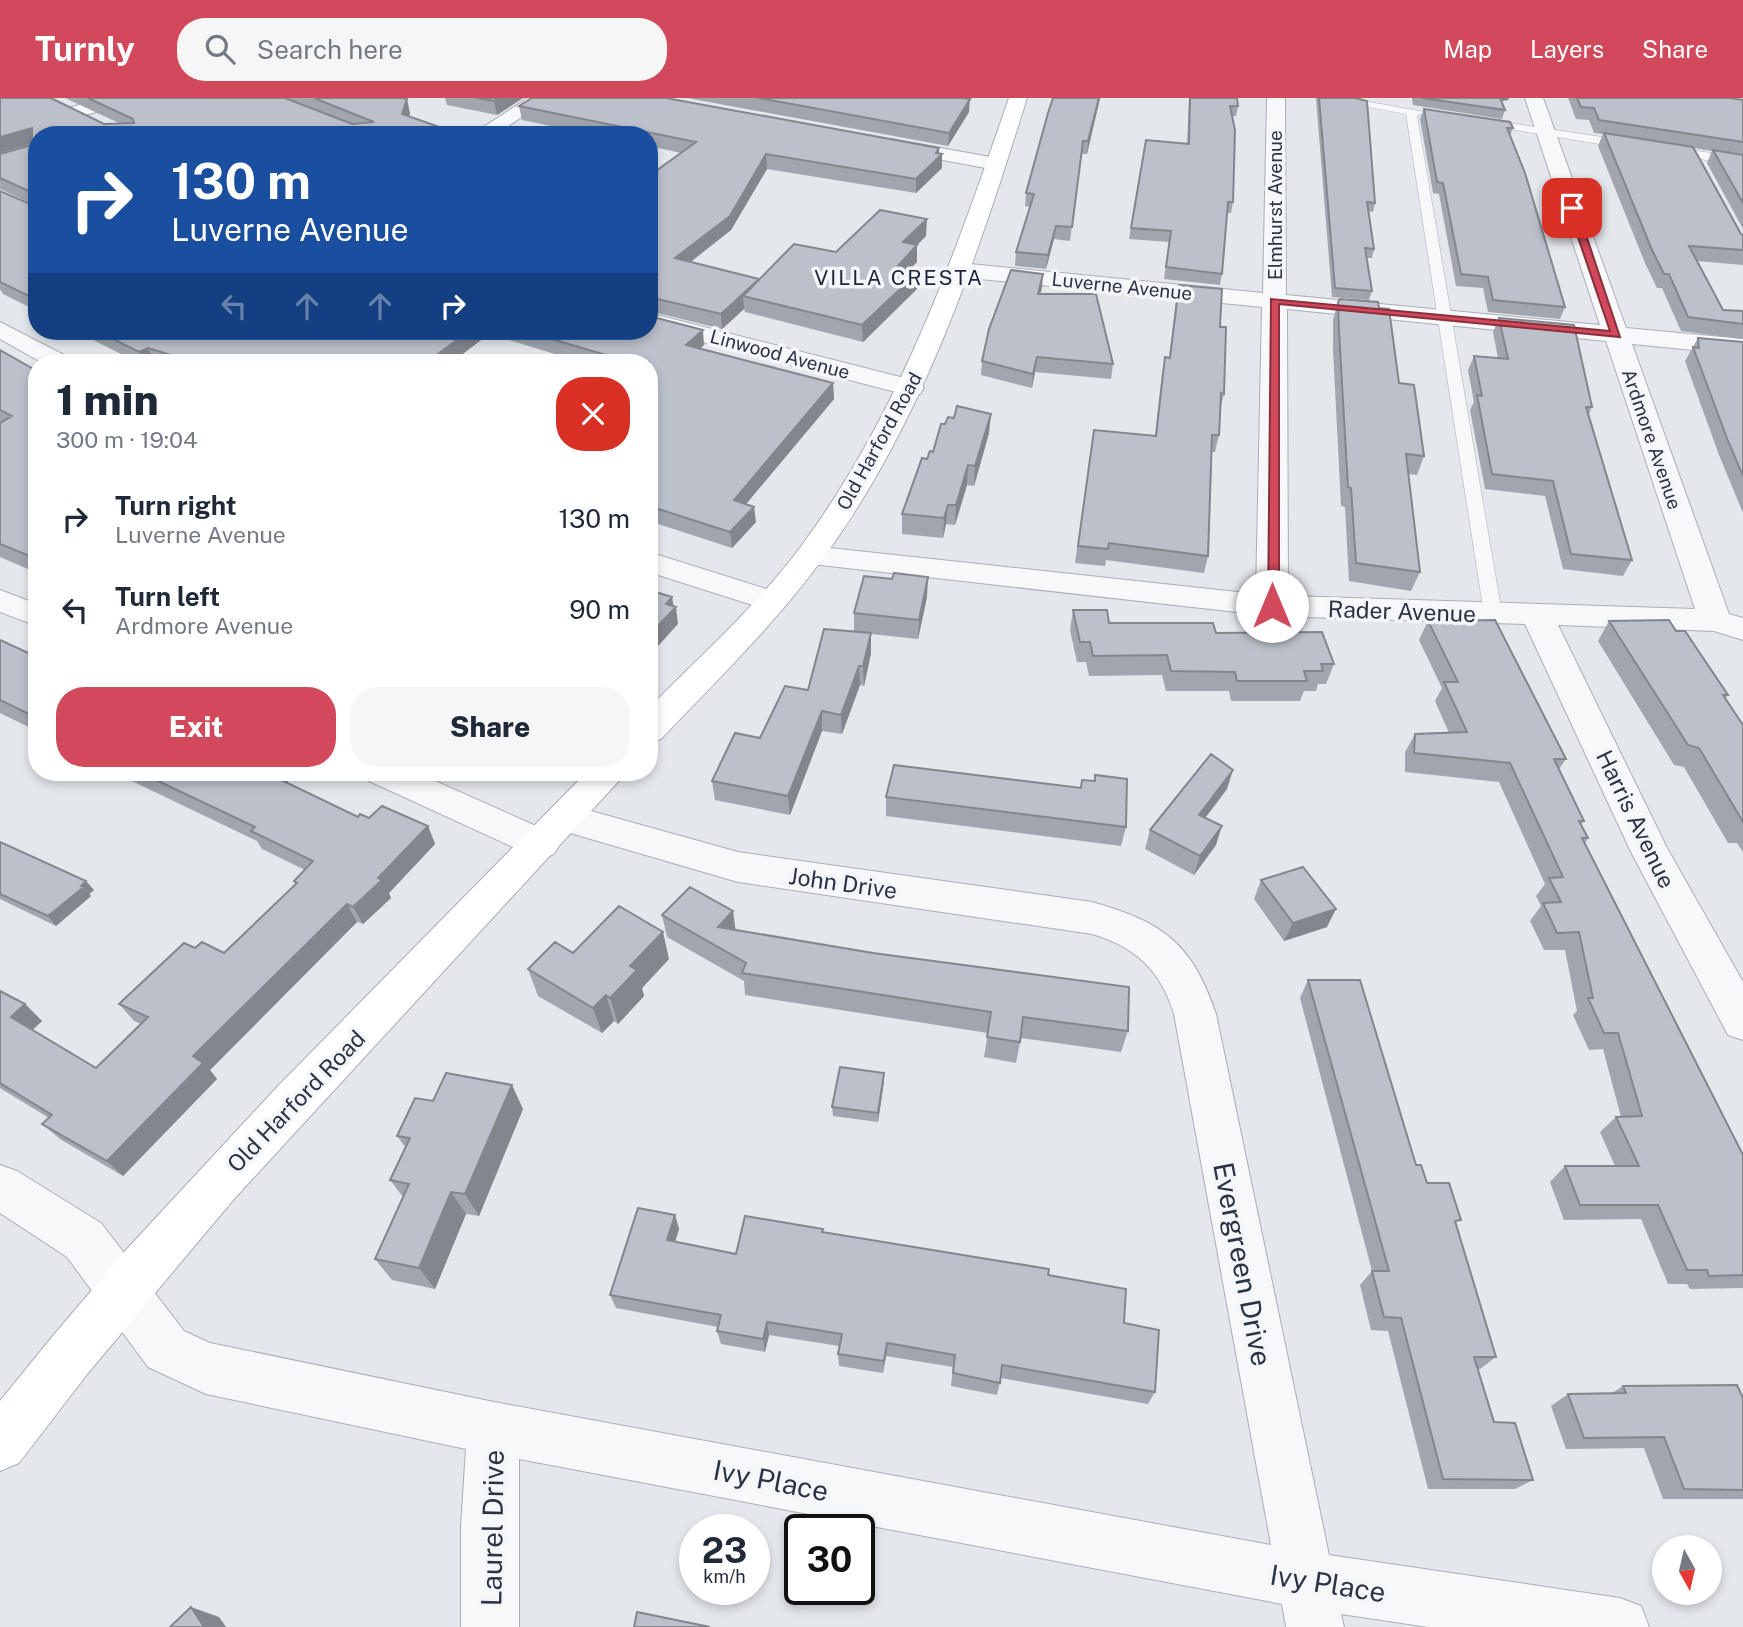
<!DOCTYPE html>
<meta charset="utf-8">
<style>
body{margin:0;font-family:"Public Sans",sans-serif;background:#f6f6f7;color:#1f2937;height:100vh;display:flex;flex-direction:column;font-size:26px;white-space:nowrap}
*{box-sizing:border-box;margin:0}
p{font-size:23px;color:#747a83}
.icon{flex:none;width:38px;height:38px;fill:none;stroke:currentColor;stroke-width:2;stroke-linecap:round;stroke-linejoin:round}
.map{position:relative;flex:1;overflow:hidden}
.sheet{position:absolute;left:28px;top:256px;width:630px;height:427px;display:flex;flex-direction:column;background:#fff;border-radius:28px;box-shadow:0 4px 10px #0003}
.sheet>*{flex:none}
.guide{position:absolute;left:28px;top:28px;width:630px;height:214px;border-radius:28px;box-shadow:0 4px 10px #0003;background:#1a4fa0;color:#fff;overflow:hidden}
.needle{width:46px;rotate:172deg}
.tools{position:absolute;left:1652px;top:1437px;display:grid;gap:14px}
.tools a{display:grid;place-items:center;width:70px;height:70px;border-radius:50%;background:#fff;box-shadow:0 4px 10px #0003;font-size:35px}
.speed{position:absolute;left:679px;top:1416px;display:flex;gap:14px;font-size:35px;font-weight:700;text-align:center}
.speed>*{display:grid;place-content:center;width:91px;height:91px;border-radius:50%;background:#fff;box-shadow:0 4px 10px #0003;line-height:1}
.speed small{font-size:18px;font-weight:400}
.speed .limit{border:4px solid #111;border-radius:10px;background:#fff;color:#111}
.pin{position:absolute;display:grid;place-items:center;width:60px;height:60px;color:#fff;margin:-30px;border-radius:14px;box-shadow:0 4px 10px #0006}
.me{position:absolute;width:77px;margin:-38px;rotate:0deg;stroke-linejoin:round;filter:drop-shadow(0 0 5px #0008)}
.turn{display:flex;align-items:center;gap:24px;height:147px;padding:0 28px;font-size:32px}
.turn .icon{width:91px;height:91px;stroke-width:2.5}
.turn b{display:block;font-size:49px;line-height:60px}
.lanes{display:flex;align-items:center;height:66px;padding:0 28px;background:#0003;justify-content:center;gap:35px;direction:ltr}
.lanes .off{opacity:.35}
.round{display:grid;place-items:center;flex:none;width:74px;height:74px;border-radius:28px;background:#f6f6f7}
.overview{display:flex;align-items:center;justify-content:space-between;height:119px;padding:0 28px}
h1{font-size:42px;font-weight:800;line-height:52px}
.primary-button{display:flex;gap:14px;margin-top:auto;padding:14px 28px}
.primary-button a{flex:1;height:80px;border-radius:28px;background:#d1495b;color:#fff;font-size:28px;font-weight:800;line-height:80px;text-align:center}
.primary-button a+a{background:#f6f6f7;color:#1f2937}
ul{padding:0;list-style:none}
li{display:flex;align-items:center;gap:21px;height:91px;padding:0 28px}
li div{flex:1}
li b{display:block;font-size:26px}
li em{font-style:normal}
header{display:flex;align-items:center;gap:42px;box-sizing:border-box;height:98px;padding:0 35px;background:#d1495b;color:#fff}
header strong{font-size:33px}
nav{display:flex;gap:38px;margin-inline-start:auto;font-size:24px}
.search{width:490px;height:63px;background:#f6f6f7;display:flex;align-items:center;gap:18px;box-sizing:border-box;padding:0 24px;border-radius:28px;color:#747a83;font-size:26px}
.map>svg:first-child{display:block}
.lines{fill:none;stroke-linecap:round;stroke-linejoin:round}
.lane-casing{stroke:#a9aeb7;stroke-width:1}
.street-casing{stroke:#a9aeb7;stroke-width:2}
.secondary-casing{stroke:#a9aeb7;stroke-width:2}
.lane{fill:#f7f8fa;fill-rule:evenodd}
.street{fill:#f7f8fa;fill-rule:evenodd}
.secondary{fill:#fff;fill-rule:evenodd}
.wall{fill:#a1a5ae}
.shaded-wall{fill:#83868d}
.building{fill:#bbc0ca;stroke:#83868d;stroke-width:2}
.route{fill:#d1495b;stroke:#882f3b;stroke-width:2}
.labels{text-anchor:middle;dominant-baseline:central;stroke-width:7;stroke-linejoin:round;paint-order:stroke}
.far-street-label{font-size:19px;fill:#2b3445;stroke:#f4f6f9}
.far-neighbourhood-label{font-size:21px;letter-spacing:2px;fill:#1d2536;stroke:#f4f6f9}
.street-label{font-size:23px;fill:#2b3445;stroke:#f4f6f9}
.near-street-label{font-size:28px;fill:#2b3445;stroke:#f4f6f9}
</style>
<header>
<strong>Turnly</strong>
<div class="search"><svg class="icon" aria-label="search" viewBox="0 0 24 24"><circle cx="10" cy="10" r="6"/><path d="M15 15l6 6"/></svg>Search here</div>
<nav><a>Map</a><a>Layers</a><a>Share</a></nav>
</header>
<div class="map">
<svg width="1743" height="1529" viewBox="0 0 1743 1529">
<rect width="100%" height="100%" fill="#e4e7ec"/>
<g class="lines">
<defs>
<path id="lane" d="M1319 0H1348L1431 15 1417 17 1502 516 1500 520H1486L1484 516 1406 16Z
M1483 21 1629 43 1635 47 1629 51 1479 26 1477 24Z
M1667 48 1743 60V68L1663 55V49Z"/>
<path id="street" d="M102 0H131L129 4 76 20 66 14 69 10Z
M528 0H550L495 37H471Z
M1267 0H1285L1286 197 1600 227 1525 0H1543L1626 230 1743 241V257L1632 246 1729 516 1743 520V542L1714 533 1558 527 1667 750 1743 884V942L1728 937 1631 754 1525 526 1272 518 811 466 800 464 796 457 800 450 811 448 1256 496 1262 209 960 179 952 177 948 172 952 167 960 165 1263 195ZM1287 211 1606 243 1695 511 1288 498Z
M891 41 996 60 1006 66 996 72 884 51 881 47Z
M649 215 920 284 924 290 920 296 911 298 649 230Z
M0 224 68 259 72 264H41L0 241Z
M649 454 782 496 787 503 782 510 771 513 649 474Z
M0 492 37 506V528L0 514Z
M364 674H415L554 736 560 746 554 756 541 761 528 756 369 683Z
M566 706 738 754 1092 804C1163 824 1192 845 1216 916L1329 1457 1620 1500 1641 1508 1649 1529H1428L1341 1516 1344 1529H1286L1282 1506 519 1361V1529H461V1428L466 1351 206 1296 148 1269 67 1159 0 1115V1067L17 1073 101 1125 184 1233 210 1245 494 1304 1271 1447 1174 916C1161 873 1136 849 1092 836L738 784 553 730 547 720 553 710Z"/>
<path id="secondary" d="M1009 0H1027C976 162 923 325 821 463 774 527 716 583 661 641L649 644V610C701 557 758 507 802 447 901 313 955 156 1009 0Z
M587 674H627L234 1101 88 1275 19 1365 0 1373V1303L52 1239 125 1153 279 987Z"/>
</defs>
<use href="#lane" class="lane-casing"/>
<use href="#street" class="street-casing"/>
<use href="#secondary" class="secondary-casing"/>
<use href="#lane" class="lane"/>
<use href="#street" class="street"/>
<use href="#secondary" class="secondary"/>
</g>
<path class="wall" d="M0 0 104 26 119 25 65 0H402L410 15 409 18 462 37H37V213L3 196 0 191V93L32 107V106L0 91V56L32 47V46L0 55Z
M445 0H523L497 17 447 7Z
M687 0H968L969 14 948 48Z
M1100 0 1087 56H1081L1070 143 1054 141 1046 171 1015 168 1016 154 1030 109 1025 108 1026 95Z
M1189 0H1237L1238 8 1236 18H1232L1233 104 1231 115H1227L1222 176 1220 187 1164 181 1169 144 1129 141 1146 42 1187 46Z
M1316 0H1355L1375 105 1373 114 1369 113 1374 151 1372 160H1366L1372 193 1369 202 1332 199Z
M1412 0H1509L1508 2 1502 3 1505 12 1502 21 1413 7Z
M1568 0H1730L1743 2V131L1707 65 1712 53 1694 50 1741 136 1743 137V167L1697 163 1723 212 1743 213V241L1681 233 1662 190H1657L1645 165 1598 48 1603 36 1594 35 1589 22 1576 21Z
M519 8 939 50V55L942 56V70L916 95 767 71 731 132 691 164 759 181 836 154 926 138 917 147V164L909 172 918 174 917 191 863 244 745 214 744 211 722 231 649 213V78L681 55 649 48V37H594L522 22Z
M1424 11 1513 30 1510 38 1565 209 1560 221 1488 214 1483 190 1456 188 1439 96 1433 95 1420 21Z
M1043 176 1040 196 1113 266 1111 281 1035 274 1032 290 981 277 982 263Z
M1179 187 1220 229 1224 296 1220 312 1219 337 1215 354H1212L1208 458 1204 475 1106 462 1105 468 1075 465 1094 332 1155 338 1162 275 1165 259H1169L1176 203Z
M1338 204 1399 285 1424 358 1417 377 1408 376 1420 474 1411 493 1349 483 1345 409 1341 408 1333 251V222Z
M1499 220 1592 309 1589 316 1632 462 1623 478 1563 471 1545 398 1485 391 1470 312 1474 304 1468 272 1474 258 1498 260 1493 234Z
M75 233H649L704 247 700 250 833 285 834 301 746 406 756 424 732 450 649 423V264H581L489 236 452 264H137Z
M1698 240 1743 244V415L1719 357 1685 263Z
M0 252 37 273V475L0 459Z
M989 335 974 388 967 387 955 427 946 426 943 440 902 436V416L933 354Z
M927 499 918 541 871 536V555L864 588 860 587 842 636 822 633 790 717 715 702 712 683 760 640 808 592 854 534V515Z
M1073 512 1109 525 1216 535 1334 566 1326 586H1318L1316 593H1304L1300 603H1231L1229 593H1166L1162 577 1089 578 1086 564H1077L1070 532Z
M1428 523 1566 661 1559 671 1584 723 1581 726 1588 740 1585 745 1743 1057V1190L1690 1191 1687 1186H1668L1641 1121 1564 1122 1550 1084 1565 1068H1615L1600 1034 1616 1019H1621L1603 951 1589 952 1573 917 1577 913 1565 852H1544L1530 823 1541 808 1536 798 1545 786 1499 684 1405 674V654L1415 636 1449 635 1435 603 1442 590 1419 542Z
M1609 523 1676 533 1728 597 1725 601 1743 627V754L1737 745H1728L1684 669 1674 667 1598 543Z
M0 542 37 559V633L0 615Z
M113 674H282L288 684V685L358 719 428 728 435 746 389 795 391 800 363 826 357 824 210 972 217 981 123 1078 60 1041 42 1026 49 1020 0 990V893L25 906 42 923 33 932 96 970 141 926 134 923 119 906 195 850 224 855 296 786 294 783 305 772 262 751 257 743Z
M1095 677 1126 729 1121 748 886 718V699L1080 690 1082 682 1094 683Z
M1227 691 1205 720 1216 747 1194 777 1145 751 1150 732Z
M0 744 94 792 89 796 91 798 56 828 0 801Z
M1261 782 1327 829 1284 843 1254 801Z
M662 817 736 832 1128 933 1121 954 1021 940 1016 965 984 959 988 935 745 897 744 883 667 839Z
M573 855 669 861 642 890 644 898 618 926 614 923 602 935 538 898 528 871Z
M1308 882 1416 1067 1456 1127 1496 1259 1480 1271H1478L1494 1324 1533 1382 1515 1391H1428L1388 1233 1371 1232 1360 1187 1372 1173 1300 900Z
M884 983 878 1024 833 1018 832 1009Z
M433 1003 523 1011 479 1118 466 1116 435 1191 392 1182 375 1161 403 1099 390 1082 406 1050 397 1038Z
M675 1117 679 1131 675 1144 736 1156 823 1131V1135L1048 1177 1124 1225 1155 1294 1148 1306 1001 1280 997 1297 951 1288 953 1269 886 1258 883 1275 839 1268 838 1256 839 1248 769 1237 765 1254 721 1246 717 1233 718 1229 616 1210 610 1197Z
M1623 1288 1743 1300V1401H1663L1644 1350 1566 1351 1551 1308 1568 1296 1612 1295Z"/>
<path class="shaded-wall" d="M500 0H523L497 17 494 3Z
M1099 0H1100L1087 56 1088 43Z
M1498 0H1509L1508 2 1496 4Z
M407 1 410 15 406 30 402 16Z
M970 1 969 14 948 48 949 35Z
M32 30 37 44 0 55V39Z
M939 50V59L942 56V70L916 95V81Z
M766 56 767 71 731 132 677 174 675 160Z
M927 121 926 138 903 161V144Z
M1056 128 1054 141 1046 171 1048 157Z
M917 147V164L895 186 896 170Z
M918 174 917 191 863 244 862 227Z
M1043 176 1042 190 1036 211 1038 196Z
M760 181 743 198 744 211 722 231 721 216Z
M703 232 704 247 688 262 686 247Z
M469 233H488L489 236 452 264H427Z
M148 250 155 264H144L139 254Z
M1037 259 1035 274 1032 290 1033 276Z
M833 285 834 301 736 418 734 402Z
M991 316 989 335 974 388 975 368Z
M968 367 967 387 955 427 956 407Z
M948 407 946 426 943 440 944 420Z
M754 409 756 424 732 450 730 434Z
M928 479 927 499 918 541 919 522Z
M672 499 674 511 676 509 678 526 649 558V537L666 506Z
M871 535V555L864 588 863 568Z
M859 568 860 587 842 636 841 617Z
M37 610V627L29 616Z
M822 613V633L790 717 788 698Z
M1233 672 1227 691 1193 736 1199 717Z
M273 674H282L288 684 287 686V699Z
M428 728 435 746 389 795 391 800 363 826 353 809 378 780Z
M1222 728 1216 747 1194 777 1200 758Z
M86 783 94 792 89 796 91 798 56 828 48 818Z
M347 806 357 824 210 972 217 981 123 1078 107 1063 193 958Z
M1336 811 1327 829 1284 843 1293 825Z
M733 813 736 835 718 829Z
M663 834 669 861 642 890 644 898 618 926 610 900 630 868Z
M606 897 614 923 602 935 593 910Z
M25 906 42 923 28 935 11 919Z
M884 975V983L878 1024V1015Z
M512 987 523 1011 479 1118 465 1096Z
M451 1094 466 1116 435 1191 419 1170Z
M675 1117 679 1131 671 1157 667 1142Z
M767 1224 769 1237 765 1254 763 1241Z
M887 1245 886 1258 883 1275 884 1263Z
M191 1509 219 1519 226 1529H204Z"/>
<path class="building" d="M0 0H51L104 26 134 25 133 21 88 0H285L352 26 374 24 314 0H402L407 1 402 16 462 37H37V202L0 184V93L32 107 31 94 0 80V56L32 47V30L0 39Z
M477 0H500L494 3Z
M532 0H666L939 50 936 55 942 56 916 81 766 56 730 118 675 160 759 181 721 216 649 199V78L696 44 519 8Z
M759 0H961L970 1 949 35Z
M1053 0H1099L1088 43H1083L1072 129 1056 128 1048 157 1016 154 1034 96 1026 95 1048 15Z
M1190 0H1237L1238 8H1230L1235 32 1233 104H1228L1222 176 1166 169 1171 133 1131 130 1146 42 1189 46Z
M1319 0H1355L1367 3 1375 105 1367 104 1374 151 1365 150 1372 193 1335 190Z
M1422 0H1500L1505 12Z
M1577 0H1730L1743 2V44L1599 22 1594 10 1581 9Z
M1424 11 1510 24 1513 30H1507L1525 75 1565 209 1493 202 1488 179 1461 176 1443 85 1437 84Z
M1604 35 1693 49 1741 136 1743 137V152L1689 148 1723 212 1743 213V226L1688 219 1669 176H1664L1652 152Z
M1713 52 1743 57V105Z
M880 112 927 121 903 144 917 147 896 170 918 174 862 227 743 198 794 146 836 154Z
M1011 172 1043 176 1038 196H1096L1113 266 1037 259 1033 276 982 263 989 231Z
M1179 187 1222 191 1220 229H1226L1224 296 1221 295 1219 337H1212L1208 458 1109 445 1108 451 1078 448 1094 332 1156 338 1165 259 1170 260Z
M1340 201 1378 204 1379 210 1389 211 1399 285 1414 287 1424 358 1406 356 1420 474 1356 465 1351 390 1348 389 1339 233 1338 204Z
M649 218 703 232 686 247 833 285 734 402 754 409 730 434 649 408V264H597L606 257 524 233H649Z
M1499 220 1574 227 1592 309H1586L1632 462 1571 456 1553 383 1492 376 1477 297 1482 298 1474 258 1508 261Z
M97 233H469L427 264H194L148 250 139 254Z
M1698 240 1743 244V378L1728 343 1693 249 1699 250Z
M0 252 37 273V461L0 446V325L12 318 0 312Z
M957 308 991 316 975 368 968 367 956 407H948L944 420 902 416 922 360 927 361 930 353 933 354 941 326H945L948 319 954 320Z
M894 475 928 479 919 522 854 515 864 478 892 481Z
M649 492 672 499 666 506 676 509 649 537Z
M1073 512H1107L1109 525H1213L1216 535 1322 534 1334 566H1321L1323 573H1304L1307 583H1237L1235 574 1171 573 1167 557 1093 558 1090 544H1080Z
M1495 522 1566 661H1554L1584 723H1579L1588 740H1582L1743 1057V1177L1709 1178 1707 1172H1687L1658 1107H1580L1565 1068H1639L1616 1019 1642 1018 1618 935H1604L1588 900H1593L1579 834 1557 835 1543 805 1561 804 1549 780 1563 779 1510 665 1414 655 1415 636 1467 634 1444 584H1458L1428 523Z
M1669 522 1676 533H1685L1728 597H1723L1743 627V724L1699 650 1688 647 1609 523Z
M824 531 871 535 863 568H859L841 617 822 613 788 698 712 683 735 635 760 640 785 588 808 592Z
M0 542 37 559V610L29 616 0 602Z
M1211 656 1233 672 1199 717 1222 728 1200 758 1150 732Z
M894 667 1081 690 1082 682 1095 683V677L1127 681 1126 729 886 699Z
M139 674H277L282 676 277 680 358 719 360 716 369 720 382 708 428 728 378 780 382 782 353 809 347 806 193 958 203 965 107 1063 42 1026 52 1017 0 985V893L25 906 11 919 96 970 148 919 119 906 184 845 195 850 202 844 224 855 297 785 294 783 313 763 251 733 255 729Z
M0 744 86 783 81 788 84 789 48 818 0 796Z
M1303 769 1336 811 1293 825 1261 782Z
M690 789 733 813 718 829 873 855 1129 889 1128 933 1023 919 1020 944 987 939 991 914 742 875 746 865 662 817Z
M619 808 663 834 630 868 637 872 610 900 606 897 593 910 528 871 555 844 573 855Z
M1308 882H1360L1416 1067H1421L1427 1085H1449L1461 1122 1455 1123 1496 1259H1474L1494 1324 1515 1325 1533 1382 1443 1381 1401 1220 1384 1219 1372 1173H1389Z
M840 969 884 975 878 1015 832 1009Z
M446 975 512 987 465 1096 451 1094 419 1170 375 1161 409 1086 390 1082 410 1040 397 1038 415 1000 433 1003Z
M638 1110 675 1117 667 1142 736 1156 745 1118 823 1131 822 1134 1049 1171 1048 1177 1126 1191 1124 1225 1159 1232 1155 1294 1002 1267 1000 1285 953 1275 955 1257 887 1245 884 1263 838 1256 842 1236 767 1224 763 1241 717 1233 721 1217 610 1197Z
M1737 1287 1743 1300V1392L1684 1391 1664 1339 1584 1340 1568 1296 1626 1295 1623 1288Z
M191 1509 204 1529H170Z
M637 1514 710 1529H634Z"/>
<path class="route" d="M1572 107 1577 110 1620 239 1279 206V508L1268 511 1271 201 1610 233 1568 110Z"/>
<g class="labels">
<g class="far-street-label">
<text transform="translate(1275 107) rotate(-90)">Elmhurst Avenue</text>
<text transform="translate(1122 188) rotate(6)">Luverne Avenue</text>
<text transform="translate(780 256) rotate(15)">Linwood Avenue</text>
<text transform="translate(1652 341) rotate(71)">Ardmore Avenue</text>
<text transform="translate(879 343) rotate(-61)">Old Harford Road</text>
</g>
<g class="far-neighbourhood-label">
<text x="899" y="179">VILLA CRESTA</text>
</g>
<g class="street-label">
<text transform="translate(1402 513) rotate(2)">Rader Avenue</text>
<text transform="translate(1636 721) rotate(64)">Harris Avenue</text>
<text transform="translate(843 785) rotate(8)">John Drive</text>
<text transform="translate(296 1003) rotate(-46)">Old Harford Road</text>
</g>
<g class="near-street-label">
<text transform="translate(1243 1166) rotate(79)">Evergreen Drive</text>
<text transform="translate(771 1382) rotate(11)">Ivy Place</text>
<text transform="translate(492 1430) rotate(-89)">Laurel Drive</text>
<text transform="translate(1328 1485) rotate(9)">Ivy Place</text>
</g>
</g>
</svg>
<div class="tools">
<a><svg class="needle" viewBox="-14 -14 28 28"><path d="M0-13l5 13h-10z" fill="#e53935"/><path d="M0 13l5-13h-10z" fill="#747a83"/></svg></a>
</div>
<div class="speed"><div>23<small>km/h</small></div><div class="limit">30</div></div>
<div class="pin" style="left:1572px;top:110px;background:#d93025"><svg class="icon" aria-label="arrive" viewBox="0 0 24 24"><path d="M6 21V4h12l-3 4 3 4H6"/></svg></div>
<svg class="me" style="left:1272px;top:508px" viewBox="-20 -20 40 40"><circle r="19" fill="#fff"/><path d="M0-13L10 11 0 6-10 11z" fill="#d1495b"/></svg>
<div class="guide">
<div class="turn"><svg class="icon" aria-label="right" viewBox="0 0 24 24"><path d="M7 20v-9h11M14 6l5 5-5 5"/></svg><div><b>130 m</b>Luverne Avenue</div></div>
<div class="lanes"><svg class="icon off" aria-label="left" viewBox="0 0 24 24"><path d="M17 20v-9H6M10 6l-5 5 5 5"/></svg><svg class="icon off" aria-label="ahead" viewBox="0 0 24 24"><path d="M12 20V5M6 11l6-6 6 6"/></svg><svg class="icon off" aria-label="ahead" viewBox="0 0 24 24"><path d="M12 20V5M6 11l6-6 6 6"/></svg><svg class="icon" aria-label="right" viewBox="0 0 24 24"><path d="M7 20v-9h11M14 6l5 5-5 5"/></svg></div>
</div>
<section class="sheet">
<div class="overview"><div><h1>1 min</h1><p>300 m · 19:04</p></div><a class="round" style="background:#d93025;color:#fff"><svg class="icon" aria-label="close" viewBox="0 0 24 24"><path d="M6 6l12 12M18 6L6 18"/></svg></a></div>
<ul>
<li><svg class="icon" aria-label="right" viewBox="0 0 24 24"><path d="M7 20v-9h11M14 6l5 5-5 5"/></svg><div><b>Turn right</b><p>Luverne Avenue</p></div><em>130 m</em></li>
<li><svg class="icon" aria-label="left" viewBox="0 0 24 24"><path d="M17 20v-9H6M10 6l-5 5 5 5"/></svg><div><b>Turn left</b><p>Ardmore Avenue</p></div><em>90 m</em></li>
</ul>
<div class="primary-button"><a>Exit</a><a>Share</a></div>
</section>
</div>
